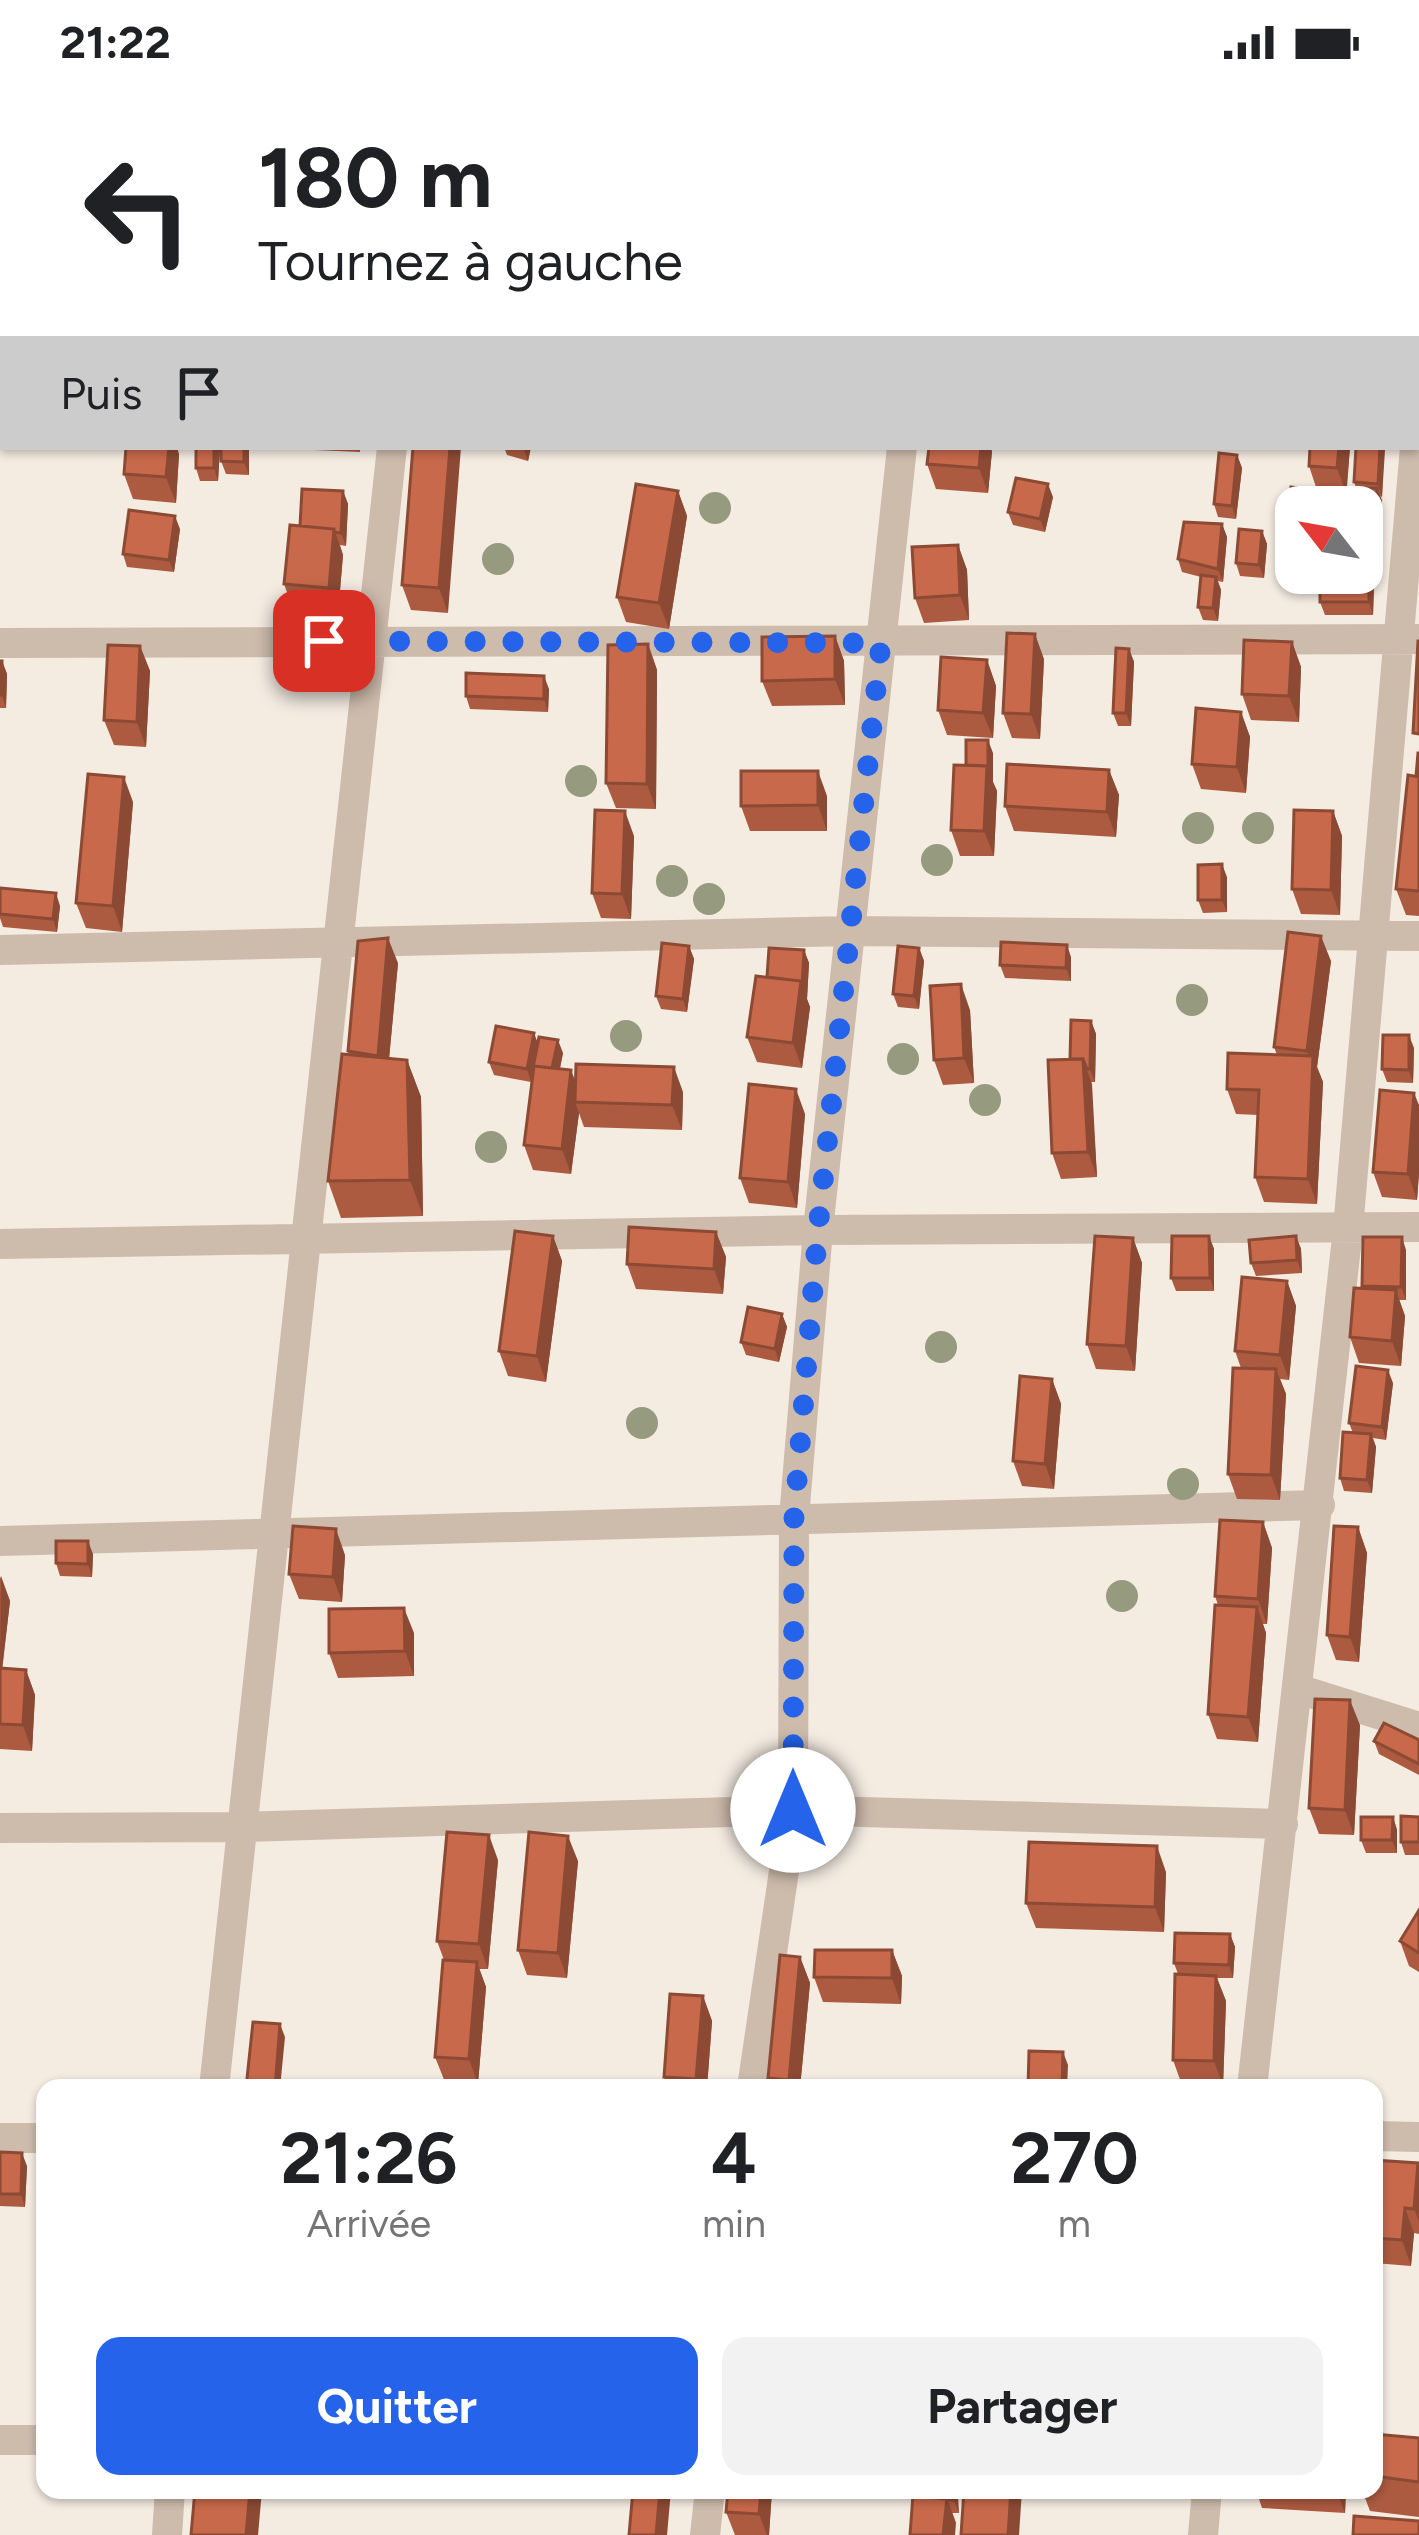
<!DOCTYPE html>
<html lang="fr">
<meta charset="utf-8">
<style>
body{margin:0;font-family:Figtree,sans-serif;background:#f2f2f2;color:#202124;height:100vh;display:flex;flex-direction:column;font-size:45px;white-space:nowrap}
*{box-sizing:border-box;margin:0}
p{font-size:39px;color:#757577}
.icon{flex:none;width:66px;height:66px;fill:none;stroke:currentColor;stroke-width:2;stroke-linecap:round;stroke-linejoin:round}
.map{position:relative;flex:1;overflow:hidden}
.sheet{position:absolute;left:36px;top:1995px;width:1347px;height:420px;display:flex;flex-direction:column;background:#fff;border-radius:24px;box-shadow:0 3px 9px #0004}
.sheet>*{flex:none}
.hud{position:absolute;left:0px;top:0px;width:1419px;height:366px;box-shadow:0 3px 9px #0004;background:#fff;color:#202124;overflow:hidden}
.needle{width:78px;rotate:301deg}
.buttons{position:absolute;left:1275px;top:402px;display:grid;gap:24px}
.buttons a{display:grid;place-items:center;width:108px;height:108px;border-radius:24px;background:#fff;box-shadow:0 3px 9px #0004;font-size:60px}
.pin{position:absolute;display:grid;place-items:center;width:102px;height:102px;color:#fff;margin:-51px;border-radius:24px;box-shadow:0 6px 18px #0006}
.me{position:absolute;width:132px;margin:-66px;rotate:0deg;stroke-linejoin:round;filter:drop-shadow(0 0 9px #0008)}
.turn{display:flex;align-items:center;gap:42px;height:252px;padding:0 60px;font-size:54px}
.turn .icon{width:156px;height:156px;stroke-width:2.5}
.turn b{display:block;font-size:84px;line-height:102px}
.then{display:flex;align-items:center;height:114px;padding:0 60px;background:#0003;gap:24px;font-size:45px}
.eta{display:flex;justify-content:space-evenly;align-items:center;height:204px;text-align:center}
.eta b{font-size:72px;font-weight:700;line-height:84px}
.button{display:flex;gap:24px;margin-top:auto;padding:24px 60px}
.button a{flex:1;height:138px;border-radius:24px;background:#2563eb;color:#fff;font-size:48px;font-weight:700;line-height:138px;text-align:center}
.button a+a{background:#f2f2f2;color:#202124}
.status{display:flex;justify-content:space-between;align-items:center;height:84px;padding:0 60px;background:#fff;direction:ltr}
.status svg{height:33px;fill:currentColor}
.map>svg:first-child{display:block}
.lines{fill:none;stroke-linecap:round;stroke-linejoin:round}
.street{stroke:#cdbbac;stroke-width:30}
.secondary{stroke:#a18a7d;stroke-width:30}
.tree{fill:#969b7f}
.wall{fill:#ac5a40}
.shaded-wall{fill:#8c4a34}
.building{fill:#c8694b;stroke:#8c4a34;stroke-width:3}
.route{stroke:#2563eb;stroke-width:21;stroke-dasharray:0 37.8}
</style>
<div class="status"><b>21:22</b><svg viewBox="0 0 49 12"><path d="M0 12V9h3v3zM5 12V6h3v6zM10 12V3h3v9zM15 12V0h3v12zM26 1h20v11H26zM47 4h2v5h-2z"/></svg></div>
<div class="map">
<svg width="1419" height="2451" viewBox="0 0 1419 2451">
<rect width="100%" height="100%" fill="#f4ebe1"/>
<g class="lines">
<path class="street" d="M430 3V0
M945 3 946 0
M1416 348 1419 315
M0 559 1419 555
M0 866 849 847 1419 852
M0 1160 818 1146 1419 1143
M0 1457 1320 1421
M1298 1605 1419 1643
M0 1744 242 1743 793 1726 1283 1740
M214 2004 392 363
M752 2004 793 1726 794 1434 818 1146 902 363
M1252 2004 1348 1145 1415 363
M1374 2052 1419 2053
M0 2054H45
M0 2356H45
M167 2451 170 2406
M705 2451 710 2406
M1203 2451 1207 2406"/>
<path class="secondary" d="M0 190H3
M1416 197H1419"/>
</g>
<g class="tree">
<circle cx="715" cy="424" r="16"/>
<circle cx="498" cy="475" r="16"/>
<circle cx="581" cy="697" r="16"/>
<circle cx="1198" cy="744" r="16"/>
<circle cx="1258" cy="744" r="16"/>
<circle cx="937" cy="776" r="16"/>
<circle cx="672" cy="797" r="16"/>
<circle cx="709" cy="815" r="16"/>
<circle cx="1192" cy="916" r="16"/>
<circle cx="626" cy="952" r="16"/>
<circle cx="903" cy="975" r="16"/>
<circle cx="985" cy="1016" r="16"/>
<circle cx="491" cy="1063" r="16"/>
<circle cx="941" cy="1263" r="16"/>
<circle cx="642" cy="1339" r="16"/>
<circle cx="1183" cy="1400" r="16"/>
<circle cx="1122" cy="1512" r="16"/>
</g>
<path class="wall" d="M209 0H252V3Z
M196 363H220L218 397H200L196 384Z
M221 363H249V391L226 390 221 377Z
M313 363H360V368L314 366Z
M413 363 448 529 411 526 402 501Z
M504 363H531L528 377 507 371Z
M1310 363H1350L1347 404H1356L1354 398 1356 363H1384L1382 413 1380 412 1382 441H1362V423H1333V408H1327L1333 423H1296V487H1292L1283 461 1291 403 1317 406 1309 382Z
M992 367 988 409 936 405 927 380Z
M179 370 176 419 133 415 124 390Z
M1237 371 1242 384 1236 435 1218 433 1214 420Z
M343 407 348 420 346 462 340 461 343 471 338 530 293 525 284 500 300 442Z
M678 407 687 432 669 545 626 538 617 513Z
M1053 413 1045 448 1013 441 1008 428Z
M1222 440 1227 453 1223 498 1218 497 1221 506 1218 537 1203 536 1198 523 1201 493 1182 488 1178 475Z
M180 445 174 488 127 483 123 470Z
M1262 447 1267 460 1264 494 1240 492 1236 479Z
M1362 447 1376 460 1373 495H1372L1374 501 1373 531H1325L1320 518V490L1311 489H1362Z
M958 461 967 486 969 536 924 539 915 514Z
M835 552 844 577 845 621 772 622 762 597Z
M1292 558 1301 583 1299 638 1251 636 1242 610Z
M648 560 657 586 656 725 616 724 606 699Z
M140 562 150 587 146 663 114 661 104 636Z
M1129 565 1134 578 1131 642H1118L1113 629Z
M1044 575 1040 655 1012 654 1003 629Z
M987 576 996 602 993 654 947 651 938 626Z
M0 577H2L7 590 6 624H0Z
M549 605 548 628 470 625 466 612Z
M1241 628 1250 653 1246 709 1201 705 1192 680Z
M993 669V698L997 707 994 772H960L951 746 966 681Z
M1419 669V832L1406 831 1396 805Z
M1109 686 1119 711 1116 753 1014 747 1005 722Z
M827 712V747H750L741 722Z
M133 718 122 848 86 844 76 819Z
M1333 727 1342 752 1340 831 1301 830 1292 805Z
M634 752 631 835 601 834 592 809Z
M1227 793V828L1203 829 1198 816Z
M0 804 60 822 57 848 3 843 0 834Z
M689 862 694 875 687 928 661 925 656 912Z
M919 864 924 877 919 925 898 923 893 910Z
M804 866 809 879 807 915 810 923 802 984 757 978 747 953 767 893Z
M1071 873V897L1005 894 1000 881Z
M1331 877 1317 983 1323 998 1317 1120 1264 1118 1255 1093 1258 1031 1236 1030 1227 1005 1277 971 1274 963Z
M398 879 389 974 407 976 421 1013 423 1132 341 1134 328 1097 349 970 348 967Z
M970 926 974 999 943 1001 934 976Z
M1091 937 1096 950 1095 998H1091L1097 1093 1061 1095 1052 1069 1070 975Z
M538 960 563 969 560 985 575 997 683 1008 682 1046 584 1043 579 1029 571 1090 533 1086 524 1061 531 998 494 991 489 978Z
M1414 964 1413 999 1387 998 1382 985Z
M1419 1021V1089L1417 1116 1382 1113 1373 1088Z
M805 1030 797 1124 749 1119 740 1094Z
M716 1148 726 1173 723 1210 636 1205 627 1180Z
M553 1152 562 1177 546 1298 508 1292 499 1267Z
M1209 1152 1214 1165V1207H1176L1171 1194Z
M1296 1152 1301 1165 1302 1189 1256 1192 1251 1179Z
M1133 1154 1142 1179 1135 1287 1096 1285 1087 1260Z
M1406 1166V1216H1399L1405 1232 1401 1282 1359 1279 1350 1253 1362 1202Z
M1287 1197 1296 1222 1289 1296 1280 1295 1286 1310 1280 1416 1237 1415 1228 1390 1241 1284 1235 1267Z
M782 1230 787 1243 779 1278 746 1271 741 1258Z
M1052 1295 1061 1320 1054 1405 1022 1402 1013 1377Z
M1393 1299 1386 1356 1373 1354 1376 1363 1372 1409 1344 1407 1340 1394 1353 1349 1349 1339Z
M1263 1438 1272 1464 1267 1540H1263L1266 1549 1258 1658 1217 1655 1208 1630 1218 1521 1215 1512Z
M1358 1443 1367 1469 1359 1578 1336 1576 1327 1551Z
M93 1470 92 1493 60 1492 56 1479Z
M345 1471 342 1518 299 1515 289 1490Z
M0 1492 10 1517 2 1584 26 1586 35 1611 32 1667 0 1665Z
M414 1549V1592L338 1594 329 1569Z
M1360 1641 1354 1751 1319 1750 1309 1724Z
M1419 1656V1691L1379 1670 1374 1657Z
M1393 1733 1397 1746V1769H1366L1361 1756Z
M1419 1733V1771H1405L1401 1758Z
M498 1776 488 1885H479L486 1903 478 2000 445 1998 435 1973 444 1876 437 1857Z
M578 1777 567 1894 527 1891 518 1866Z
M1166 1788 1164 1848 1036 1844 1026 1819Z
M1419 1826V1888L1409 1882 1400 1857Z
M1230 1850 1235 1863 1233 1894H1217L1226 1917 1223 2002 1182 2001 1173 1976 1178 1890 1174 1879Z
M892 1866 902 1892 901 1920 823 1918 814 1893Z
M800 1873 810 1899 800 2004H772L768 1994Z
M703 1912 712 1937 707 2004H667L664 1993Z
M0 2068 27 2082 25 2123 0 2122Z
M1374 2076 1419 2082V2150L1414 2149 1411 2182 1374 2179Z
M1374 2350 1419 2354V2433L1370 2427 1362 2406H1374Z
M728 2406H772L769 2451H735L726 2428Z
M918 2406H956L959 2429H952L956 2439 919 2412Z
M1256 2406H1346L1345 2429 1262 2424Z"/>
<path class="shaded-wall" d="M169 363H177L179 370 176 419 166 393Z
M214 363H220L218 397 214 384Z
M244 363H249V391L244 378Z
M450 363H461L448 529 439 504Z
M523 363H531L528 377Z
M981 363H990L992 367 988 409 979 384Z
M1339 363H1350L1346 409 1337 384Z
M1380 363H1384L1385 366 1382 413 1378 400Z
M1237 371 1242 384 1236 435 1232 422Z
M1048 400 1053 413 1045 448 1040 435Z
M1377 404 1382 416V441L1377 428Z
M343 407 348 420 346 462 341 449Z
M678 407 687 432 669 545 659 519Z
M1327 407 1333 423H1325Z
M175 432 180 445 174 488 169 476Z
M1222 440 1227 453 1223 498 1218 485Z
M334 445 343 471 338 530 329 504Z
M1262 447 1267 460 1264 494 1259 481Z
M1372 447 1376 460 1373 495 1369 483Z
M958 461 967 486 969 536 960 511Z
M1369 489 1374 501 1373 531 1369 518Z
M1216 493 1221 506 1218 537 1213 524Z
M1035 550 1044 575 1040 655 1031 630Z
M835 552 844 577 845 621 835 595Z
M1292 558 1301 583 1299 638 1289 612Z
M648 560 657 586 656 725 647 700Z
M140 562 150 587 146 663 137 638Z
M1129 565 1134 578 1131 642 1126 629Z
M987 576 996 602 993 654 983 629Z
M2 577 7 590 6 624 2 611Z
M544 592 549 605 548 628 544 615Z
M1241 628 1250 653 1246 709 1237 683Z
M988 656 993 669V698L997 707 994 772 984 747Z
M1109 686 1119 711 1116 753 1107 728Z
M818 687 827 712V747L818 721Z
M124 693 133 718 122 848 113 822Z
M625 727 634 752 631 835 622 810Z
M1333 727 1342 752 1340 831 1331 806Z
M1222 780 1227 793V828L1222 816Z
M56 809 60 822 57 848 53 835Z
M1321 852 1331 877 1317 983 1323 998 1317 1120 1308 1095 1313 984 1307 967Z
M388 854 398 879 387 997 378 972Z
M1067 861 1071 873V897L1066 884Z
M689 862 694 875 687 928 683 915Z
M919 864 924 877 919 925 914 912Z
M804 866 809 879 807 915 810 923 802 984 793 959Z
M961 900 970 926 974 999 964 974Z
M1091 937 1096 950 1095 998 1090 985Z
M534 949 539 962 531 998 527 985Z
M1409 951 1414 964 1413 999 1409 986Z
M558 956 563 969 556 1001 552 988Z
M1083 975 1092 1000 1097 1093 1088 1068Z
M407 976 421 1013 423 1132 410 1096Z
M674 983 683 1008 682 1046 672 1021Z
M571 986 581 1012 575 1018 579 1029 571 1090 562 1065Z
M796 1005 805 1030 797 1124 788 1098Z
M1414 1009 1419 1021V1089L1417 1116 1408 1090Z
M716 1148 726 1173 723 1210 714 1185Z
M553 1152 562 1177 546 1298 537 1272Z
M1209 1152 1214 1165V1207L1210 1194Z
M1296 1152 1301 1165 1302 1189 1297 1176Z
M1402 1153 1406 1166V1216L1401 1203Z
M1133 1154 1142 1179 1135 1287 1126 1262Z
M1287 1197 1296 1222 1289 1296 1280 1271Z
M1396 1206 1405 1232 1401 1282 1392 1257Z
M782 1230 787 1243 779 1278 775 1265Z
M1276 1285 1286 1310 1280 1416 1271 1391Z
M1388 1286 1393 1299 1386 1356 1382 1343Z
M1052 1295 1061 1320 1054 1405 1045 1380Z
M1371 1350 1376 1363 1372 1409 1367 1396Z
M1263 1438 1272 1464 1267 1540 1258 1515Z
M1358 1443 1367 1469 1359 1578 1350 1553Z
M336 1445 345 1471 342 1518 333 1493Z
M88 1457 93 1470 92 1493 88 1480Z
M1 1492 10 1517 2 1587 0 1582Z
M1257 1523 1266 1549 1258 1658 1248 1633Z
M404 1524 414 1549V1592L405 1567Z
M26 1586 35 1611 32 1667 23 1641Z
M1350 1616 1360 1641 1354 1751 1345 1726Z
M1393 1733 1397 1746V1769L1392 1756Z
M489 1751 498 1776 488 1885 479 1860Z
M568 1752 578 1777 567 1894 558 1869Z
M1157 1762 1166 1788 1164 1848 1155 1823Z
M1230 1850 1235 1863 1233 1894 1229 1881Z
M892 1866 902 1892 901 1920 892 1894Z
M800 1873 810 1899 800 2004H792L789 1996Z
M477 1878 486 1903 478 2000 469 1975Z
M1216 1892 1226 1917 1223 2002 1214 1977Z
M703 1912 712 1937 707 2004H699L696 1995Z
M280 1940 285 1953 280 2004H275Z
M1063 1968 1068 1981 1067 2004H1062Z
M22 2069 27 2082 25 2123 21 2110Z
M1418 2079 1419 2082V2137L1414 2125Z
M1405 2124 1414 2149 1411 2182 1402 2156Z
M250 2406H262L258 2451H246Z
M660 2406H671L667 2451H656Z
M761 2406H772L769 2451H767L759 2430Z
M954 2406H956L958 2411 959 2429 954 2416Z
M1011 2406H1022L1019 2451H1008Z
M1336 2406H1346L1345 2429Z
M947 2414 956 2439 955 2451H943Z"/>
<path class="building" d="M28 0H50V3H28Z
M123 0H161V3H123Z
M454 0H496V3H454Z
M879 0H904V3H879Z
M126 363H169L166 393 124 390Z
M196 363H214V384H196Z
M221 363H244V378L221 377Z
M413 363H450L439 504 402 501Z
M929 363H981L979 384 927 380Z
M1310 363H1339L1337 384 1309 382Z
M1356 363H1380L1378 400 1354 398Z
M1219 369 1237 371 1232 422 1214 420Z
M1016 394 1048 400 1040 435 1008 428Z
M636 400 678 407 659 519 617 513Z
M1291 403 1327 407 1325 423H1296V463L1283 461Z
M1377 404V428H1362V423H1333V405Z
M302 405 343 407 341 449 334 448V445L300 442Z
M129 426 175 432 169 476 123 470Z
M1184 438 1222 440 1218 485 1178 475Z
M290 441 334 445 329 504 284 500Z
M1239 445 1262 447 1259 481 1236 479Z
M1362 447H1372L1369 483 1362 482Z
M958 461 960 511 915 514 912 463Z
M1320 489H1369V518H1320Z
M1201 491 1216 493 1213 524 1198 523Z
M1007 549 1035 550 1031 630 1003 629Z
M835 552V595L762 597V553Z
M1244 556 1292 558 1289 612 1242 610Z
M1418 557H1419V650L1413 649Z
M648 560 647 700 606 699 608 561Z
M108 561 140 562 137 638 104 636Z
M1116 564 1129 565 1126 629H1113Z
M941 573 987 576 983 629 938 626Z
M0 577H2V611H0Z
M466 589 544 592V615L466 612Z
M1196 624 1241 628 1237 683 1192 680Z
M966 656H988V685L987 682 966 681Z
M1418 669H1419V693L1416 692Z
M1007 680 1109 686 1107 728 1005 722Z
M954 681 987 682 984 747 951 746Z
M741 687H818V721L741 722Z
M88 690 124 693 113 822 76 819Z
M1408 691 1419 693V807L1396 805Z
M595 726 625 727 622 810 592 809Z
M1294 726 1333 727 1331 806 1292 805Z
M1222 780V816H1198V781Z
M0 804 56 809 53 835 0 830Z
M1288 848 1321 852 1307 967 1274 963Z
M388 854 378 972 348 967 358 857Z
M1001 858 1067 861 1066 884 1000 881Z
M662 859 689 862 683 915 656 912Z
M898 862 919 864 914 912 893 910Z
M769 864 804 866 802 902 801 897 767 893Z
M756 892 801 897 793 959 747 953Z
M961 900 964 974 934 976 930 902Z
M1071 936 1091 937 1090 985H1087L1083 975H1070Z
M496 942 534 949 527 985 489 978Z
M1383 951H1409V986L1382 985Z
M539 953 558 956 552 984 534 982 533 984Z
M1228 969 1313 972 1308 1095 1255 1093 1259 1006 1227 1005Z
M342 970 407 976 410 1096 328 1097Z
M1083 975 1088 1068 1052 1069 1048 976Z
M576 980 674 983 672 1021 575 1018Z
M534 982 571 986 562 1065 524 1061Z
M749 1000 796 1005 788 1098 740 1094Z
M1380 1006 1414 1009 1408 1090 1373 1088Z
M629 1143 716 1148 714 1185 627 1180Z
M515 1147 553 1152 537 1272 499 1267Z
M1095 1152 1133 1154 1126 1262 1087 1260Z
M1172 1152H1209L1210 1194H1171Z
M1296 1152 1297 1176 1251 1179 1249 1156Z
M1363 1153H1402L1401 1203 1362 1202Z
M1242 1193 1287 1197 1280 1271 1235 1267Z
M1354 1204 1396 1206 1392 1257 1350 1253Z
M748 1223 782 1230 775 1265 741 1258Z
M1356 1282 1388 1286 1382 1343 1349 1339Z
M1233 1284 1276 1285 1271 1391 1228 1390Z
M1020 1292 1052 1295 1045 1380 1013 1377Z
M1343 1348 1371 1350 1367 1396 1340 1394Z
M1220 1436 1263 1438 1258 1515 1215 1512Z
M293 1442 336 1445 333 1493 289 1490Z
M1334 1442 1358 1443 1350 1553 1327 1551Z
M56 1457H88V1480L56 1479Z
M1215 1521 1257 1523 1248 1633 1208 1630Z
M404 1524 405 1567 329 1569V1525Z
M0 1584 26 1586 23 1641 0 1640Z
M1315 1615 1350 1616 1345 1726 1309 1724Z
M1384 1639 1419 1656V1680L1374 1657Z
M1401 1732 1419 1733V1758H1401Z
M1361 1733H1393L1392 1756H1361Z
M447 1748 489 1751 479 1860 437 1857Z
M529 1748 568 1752 558 1869 518 1866Z
M1029 1758 1157 1762 1155 1823 1026 1819Z
M1419 1826V1869L1400 1857Z
M1175 1849 1230 1850 1229 1881 1174 1879Z
M815 1866H892V1894L814 1893Z
M780 1871 800 1873 789 1996 768 1994Z
M443 1876 477 1878 469 1975 435 1973Z
M1175 1890 1216 1892 1214 1977 1173 1976Z
M670 1910 703 1912 696 1995 664 1993Z
M253 1938 280 1940 275 2004H246Z
M1029 1967 1063 1968 1062 2004H1028Z
M0 2068 22 2069 21 2110H0Z
M1374 2076 1418 2079 1414 2125 1405 2124 1402 2156 1374 2154Z
M1374 2350 1419 2354V2398L1374 2392Z
M195 2406H250L246 2451H191Z
M633 2406H660L656 2451H629Z
M728 2406H761L759 2430 726 2428Z
M918 2406H954V2416L919 2412Z
M964 2406H1011L1008 2451H961Z
M913 2411 947 2414 943 2451H910Z
M1354 2432 1419 2437V2451H1353Z"/>
<g class="lines">
<path class="route" d="M324 557 881 559 818 1145 794 1434 793 1726"/>
</g>
</svg>
<div class="buttons">
<a><svg class="needle" viewBox="-14 -14 28 28"><path d="M0-13l5 13h-10z" fill="#e53935"/><path d="M0 13l5-13h-10z" fill="#757577"/></svg></a>
</div>
<div class="pin" style="left:324px;top:557px;background:#d93025"><svg class="icon" aria-label="arrive" viewBox="0 0 24 24"><path d="M6 21V4h12l-3 4 3 4H6"/></svg></div>
<svg class="me" style="left:793px;top:1726px" viewBox="-20 -20 40 40"><circle r="19" fill="#fff"/><path d="M0-13L10 11 0 6-10 11z" fill="#2563eb"/></svg>
<div class="hud">
<div class="turn"><svg class="icon" aria-label="left" viewBox="0 0 24 24"><path d="M17 20v-9H6M10 6l-5 5 5 5"/></svg><div><b>180 m</b>Tournez à gauche</div></div>
<div class="then">Puis<svg class="icon" aria-label="arrive" viewBox="0 0 24 24"><path d="M6 21V4h12l-3 4 3 4H6"/></svg></div>
</div>
<section class="sheet">
<div class="eta">
<div><b>21:26</b><p>Arrivée</p></div>
<div><b>4</b><p>min</p></div>
<div><b>270</b><p>m</p></div>
</div>
<div class="button"><a>Quitter</a><a>Partager</a></div>
</section>
</div>
